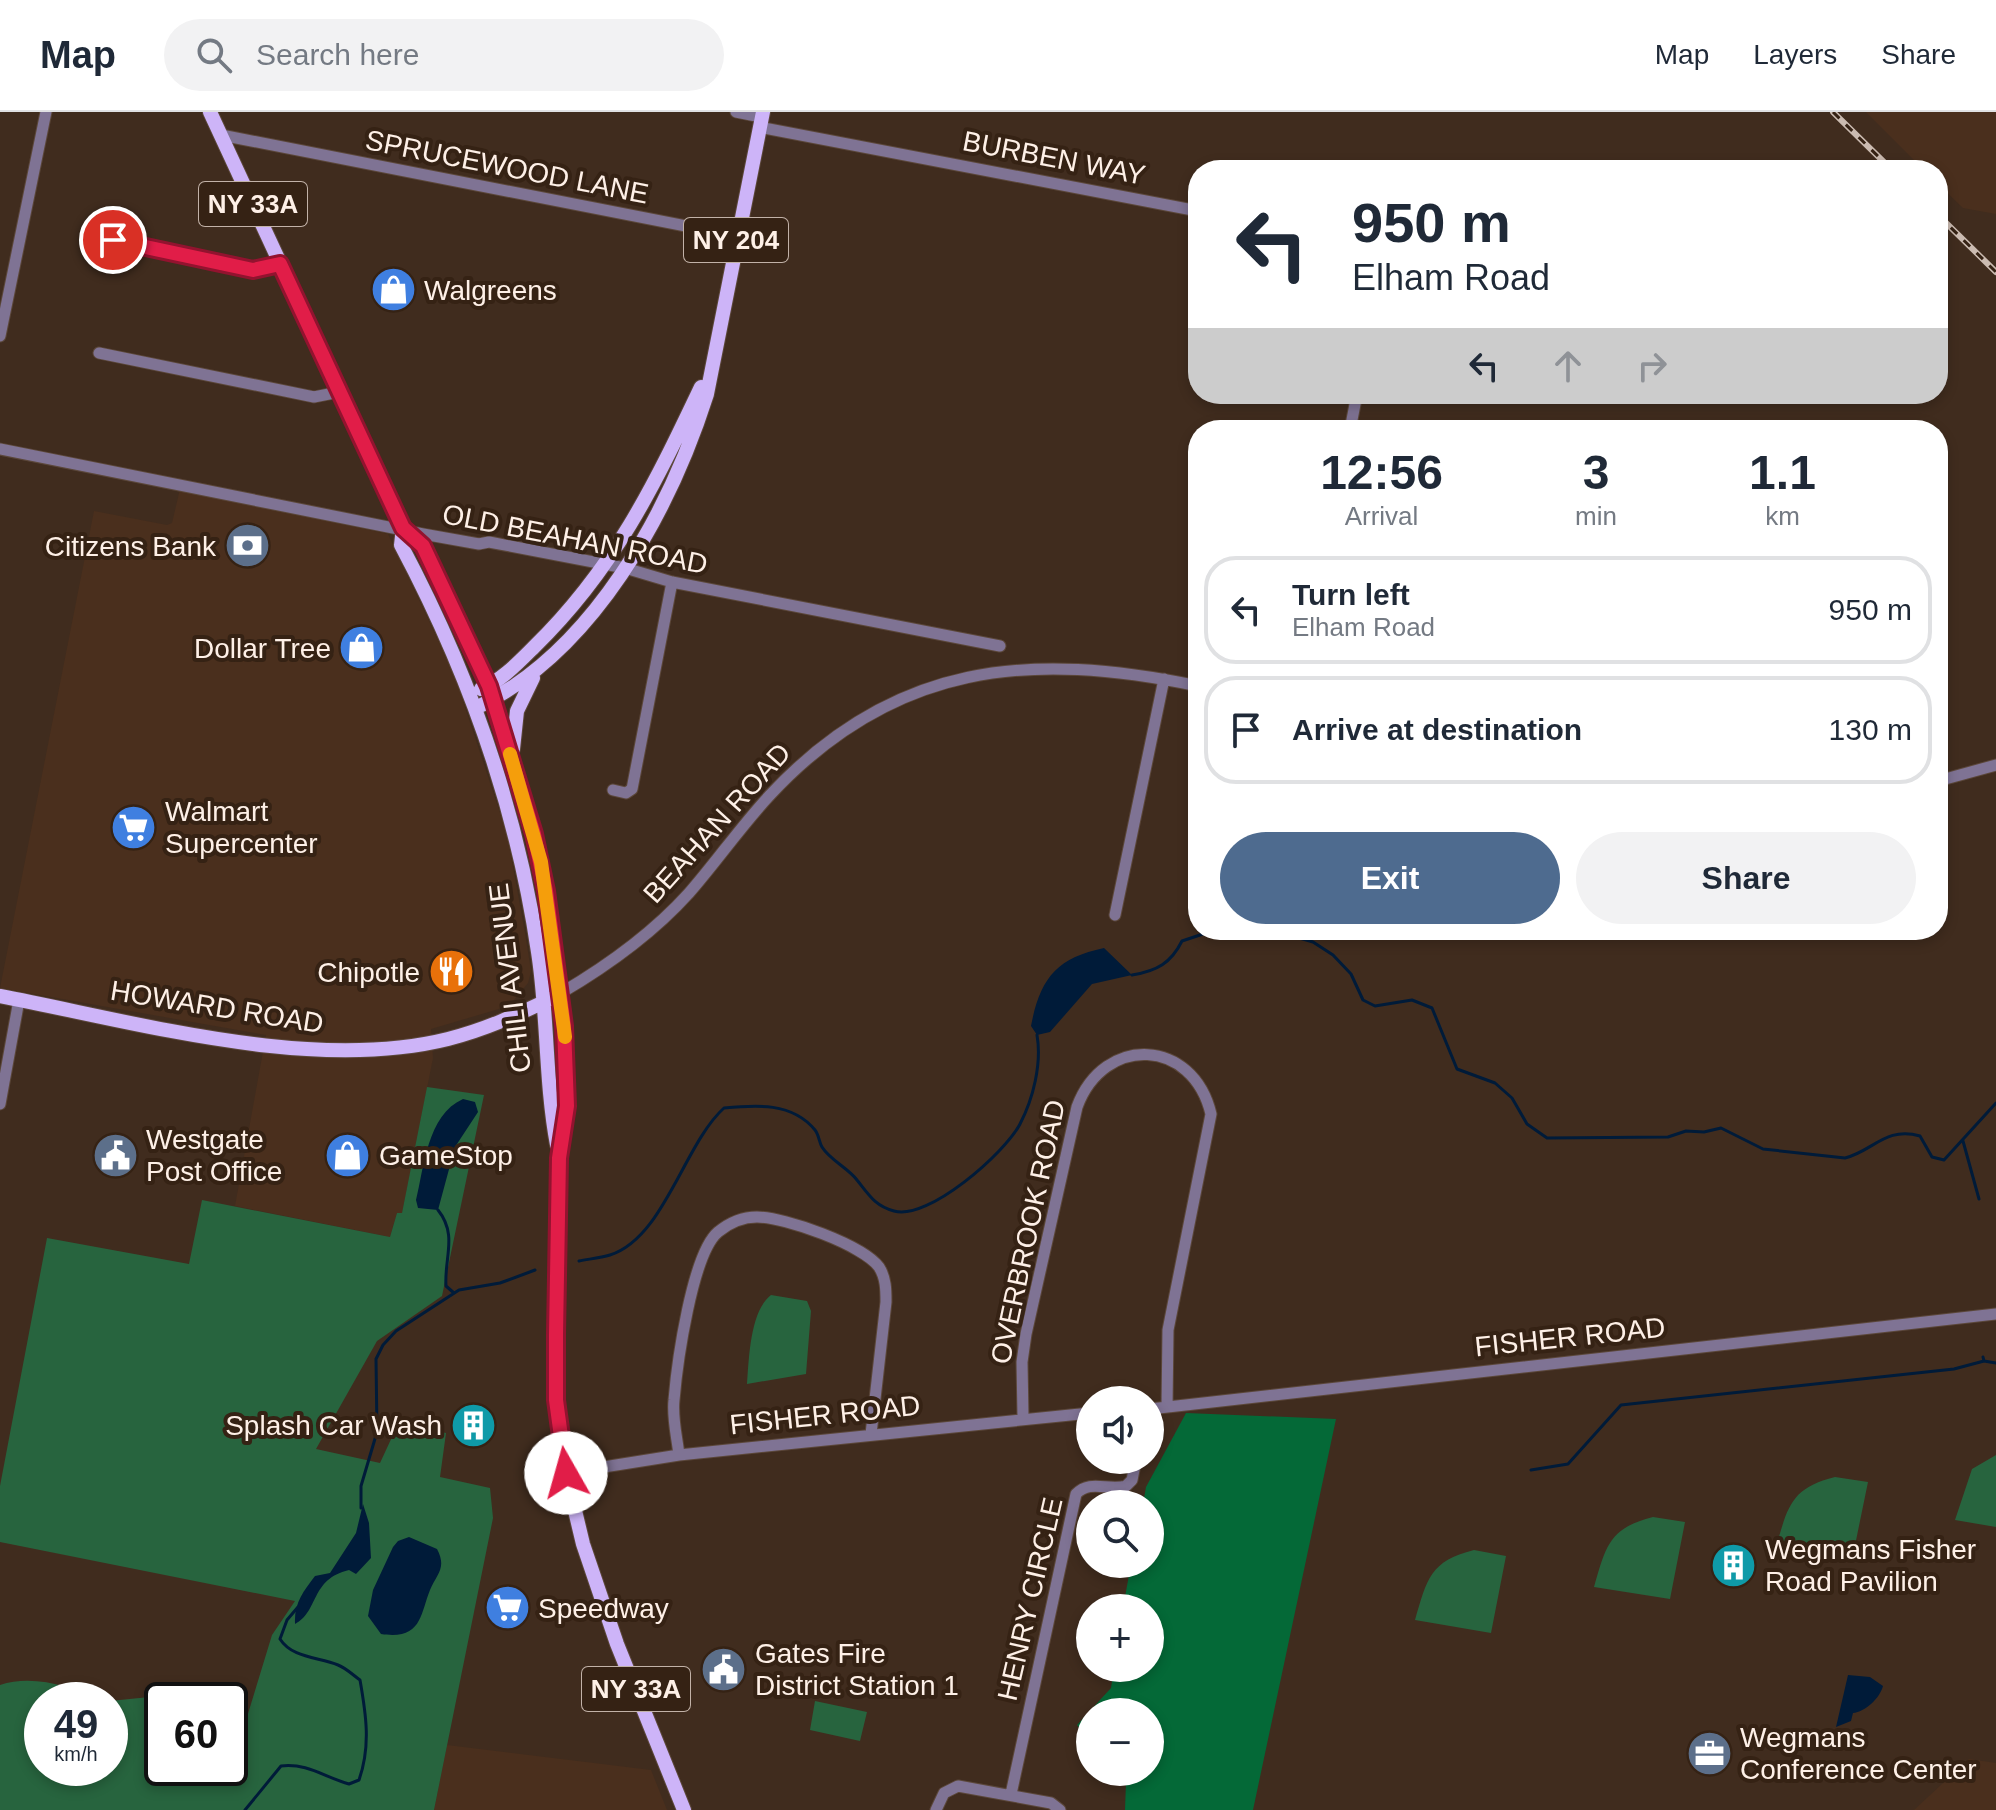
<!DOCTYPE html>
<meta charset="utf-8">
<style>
body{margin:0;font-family:Helvetica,sans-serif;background:#f2f2f3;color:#1f2937;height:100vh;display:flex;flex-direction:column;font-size:30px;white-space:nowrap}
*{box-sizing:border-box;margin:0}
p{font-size:26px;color:#747a83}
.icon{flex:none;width:44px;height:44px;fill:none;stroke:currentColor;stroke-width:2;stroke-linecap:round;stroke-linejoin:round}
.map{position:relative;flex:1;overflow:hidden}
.drawer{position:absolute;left:1188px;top:308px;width:760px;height:520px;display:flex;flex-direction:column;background:#fff;border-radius:32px;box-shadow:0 4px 12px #0003}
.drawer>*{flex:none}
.guide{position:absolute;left:1188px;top:48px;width:760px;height:244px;border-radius:32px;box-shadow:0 4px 12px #0003;background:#fff;color:#1f2937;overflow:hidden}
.controls{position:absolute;left:1076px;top:1274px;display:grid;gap:16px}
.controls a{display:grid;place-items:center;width:88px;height:88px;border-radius:50%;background:#fff;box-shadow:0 4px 12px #0003;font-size:40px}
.speed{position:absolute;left:24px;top:1570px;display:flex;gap:16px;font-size:40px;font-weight:700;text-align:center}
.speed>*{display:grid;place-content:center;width:104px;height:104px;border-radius:50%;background:#fff;box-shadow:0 4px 12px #0003;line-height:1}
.speed small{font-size:20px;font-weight:400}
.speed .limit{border:4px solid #111;border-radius:12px;background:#fff;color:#111}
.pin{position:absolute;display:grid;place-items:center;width:68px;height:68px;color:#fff;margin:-34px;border:4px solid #fff;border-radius:50%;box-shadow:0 2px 8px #0007}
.me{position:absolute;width:88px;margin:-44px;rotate:353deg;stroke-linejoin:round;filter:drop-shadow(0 0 6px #0008)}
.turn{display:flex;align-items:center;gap:28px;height:168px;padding:0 32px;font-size:36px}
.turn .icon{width:104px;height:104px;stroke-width:2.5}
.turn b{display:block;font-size:56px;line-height:68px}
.lanes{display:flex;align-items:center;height:76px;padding:0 32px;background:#0003;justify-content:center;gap:40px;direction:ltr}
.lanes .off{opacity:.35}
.eta{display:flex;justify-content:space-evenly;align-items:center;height:136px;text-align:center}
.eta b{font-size:48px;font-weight:700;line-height:56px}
.button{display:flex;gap:16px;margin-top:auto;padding:16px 32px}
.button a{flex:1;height:92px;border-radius:48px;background:#4e6b8f;color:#fff;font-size:32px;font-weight:700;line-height:92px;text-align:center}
.button a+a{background:#f2f2f3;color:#1f2937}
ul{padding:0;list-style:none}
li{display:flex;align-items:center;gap:24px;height:108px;margin:0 16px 12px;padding:0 16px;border:4px solid #e0e1e3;border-radius:32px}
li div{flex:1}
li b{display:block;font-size:30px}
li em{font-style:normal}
header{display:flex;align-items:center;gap:48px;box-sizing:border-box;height:112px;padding:0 40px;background:#fff;border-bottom:2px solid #e0e1e3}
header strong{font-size:38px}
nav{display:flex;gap:44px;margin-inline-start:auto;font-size:28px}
.search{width:560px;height:72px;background:#f2f2f3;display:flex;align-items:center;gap:20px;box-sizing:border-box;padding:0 28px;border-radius:44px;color:#747a83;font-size:30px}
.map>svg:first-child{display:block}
.built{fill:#4a2f1d}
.green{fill:#27643e}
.forest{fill:#046937}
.water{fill:#001b39}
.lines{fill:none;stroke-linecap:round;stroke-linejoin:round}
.stream{stroke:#001b39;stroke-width:3}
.minor-casing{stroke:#5b473a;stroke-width:13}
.major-casing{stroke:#5b473a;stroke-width:16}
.minor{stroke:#7f7394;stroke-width:11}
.major{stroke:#cdb4f8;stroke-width:14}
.rail-casing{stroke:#cbbbb1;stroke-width:6}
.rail{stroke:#352214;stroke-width:3;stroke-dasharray:9;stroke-linecap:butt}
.route-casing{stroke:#92132f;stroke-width:20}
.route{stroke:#e11d48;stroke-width:14}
.slow{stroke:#f59e0b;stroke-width:14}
.labels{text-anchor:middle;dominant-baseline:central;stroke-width:8;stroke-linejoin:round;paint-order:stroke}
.shield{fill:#352214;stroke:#c2b2a8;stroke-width:2}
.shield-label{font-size:26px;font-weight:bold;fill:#fef0e7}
.street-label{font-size:28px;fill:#fef0e7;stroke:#352214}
.poi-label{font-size:28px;fill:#fef0e7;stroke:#352214;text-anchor:start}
</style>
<header>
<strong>Map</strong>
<div class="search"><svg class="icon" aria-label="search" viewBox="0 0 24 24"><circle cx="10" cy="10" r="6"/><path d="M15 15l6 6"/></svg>Search here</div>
<nav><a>Map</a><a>Layers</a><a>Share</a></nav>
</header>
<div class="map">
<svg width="1996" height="1698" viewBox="0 0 1996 1698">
<rect width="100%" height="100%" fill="#402c1e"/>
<path class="built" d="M1866 0H1996V102L1963 96 1938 72V58H1924Z
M180 377 388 422 454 562 507 722 525 821 531 859 528 871 509 894 431 917 433 946 402 1102 397 1101 390 1125 235 1094 266 923 0 876 94 399 167 413 172 411Z
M447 1633 651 1658 667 1698H434Z
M1969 1647 1996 1651V1698H1914Z"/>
<path class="green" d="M427 975 484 983 442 1184 377 1229 316 1337 380 1351 399 1310 446 1321 440 1365 490 1376 493 1406 434 1698H0V1573C32 1562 71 1574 100 1588H42V1656H110V1589L169 1583 170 1588H162V1656H230V1635L243 1618 272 1523 295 1489 0 1430V1374L47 1126 189 1152 202 1088 390 1125 397 1101H402Z
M771 1183 807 1189 811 1199 806 1262 747 1272C749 1246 750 1199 771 1183Z
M1996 1343V1415L1955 1408 1972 1357Z
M1835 1365 1868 1370 1852 1448 1776 1435C1788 1394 1791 1376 1835 1365Z
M1653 1405 1685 1410 1670 1487 1594 1475C1606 1434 1609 1416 1653 1405Z
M1474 1438 1506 1444 1491 1521 1415 1508C1427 1467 1430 1449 1474 1438Z
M815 1589 867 1600 860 1629 810 1618Z"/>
<path class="forest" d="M1186 1301 1336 1307 1253 1698H1125L1126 1670 1118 1660H1150V1600H1090V1628L1077 1613 1111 1576 1114 1556H1150V1496H1123L1131 1452H1150V1392H1143L1146 1375Z"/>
<path class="water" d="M1104 836 1132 863 1092 872 1050 920 1037 923 1031 914C1040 867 1056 846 1104 836Z
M463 987 475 990 478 1000 455 1035 438 1098 418 1096 416 1088C424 1056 427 1003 463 987Z
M363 1392 369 1411 371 1446 356 1462 349 1458C310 1467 319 1500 295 1512 294 1491 303 1480 315 1464L330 1461 356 1421Z
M409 1425 437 1437C447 1456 437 1462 430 1478 420 1503 422 1528 381 1522L368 1504 373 1478 393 1435 398 1429Z
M1848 1563 1870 1565 1883 1574C1880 1586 1865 1600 1853 1601L1851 1609 1836 1615Z"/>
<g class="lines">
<path class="stream" d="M1272 818 1313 830 1333 843 1351 862 1363 888 1375 894 1412 888 1432 896 1457 957 1495 971 1512 986 1527 1012 1547 1026 1668 1025 1686 1019 1704 1020 1721 1016 1763 1037 1845 1046C1873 1039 1886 1014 1920 1024L1932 1045 1944 1048 1996 991
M1132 863C1157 859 1171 851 1182 829L1215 818
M1963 1029 1979 1087
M438 1098C458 1123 444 1146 446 1174L454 1181
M579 1149C589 1147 600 1146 610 1143 664 1126 684 1032 724 996 756 993 792 990 815 1018 819 1023 819 1030 822 1035 830 1048 848 1056 857 1068 869 1083 875 1094 894 1099 928 1109 1005 1041 1020 1012 1033 987 1042 952 1037 923
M1983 1245 1984 1249 1996 1251
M1531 1358 1568 1352 1621 1293 1954 1257 1984 1249
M361 1396V1374L377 1320 376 1247 383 1233 396 1219 459 1178 500 1171 535 1158
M245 1698 281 1654C308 1651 324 1665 349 1672L359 1668C371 1634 366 1602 360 1568 353 1563 346 1556 338 1553 318 1545 292 1546 280 1527L287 1508 298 1495"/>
<defs>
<path id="minor" d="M736 0 761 5
M759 15 1198 99
M221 23 737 124
M113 128 253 158 280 152
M0 224 46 0
M99 241 314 285 339 280
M1350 318 1357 282
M0 337 423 422 479 432 489 430 625 456 672 470 1000 534
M1938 669 1996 653
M613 678 626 681 632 677 672 470
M1115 803 1164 567
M561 881C607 854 653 821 689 781 717 749 741 714 770 683 894 550 1030 539 1198 574
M0 992 19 888
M1150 1297 1996 1202
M1023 1305 1022 1250 1026 1222 1077 995C1104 922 1193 926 1211 1002L1168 1218 1167 1295
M679 1343C677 1325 672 1306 674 1288 677 1252 692 1142 718 1120 729 1111 743 1105 757 1105 785 1105 863 1133 879 1155 886 1166 886 1178 886 1190L871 1322
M566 1361 679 1343 1090 1301
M1011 1682 1076 1382C1090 1367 1108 1379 1126 1374L1132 1368 1136 1348
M936 1698 944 1681 958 1674 1051 1691 1060 1698"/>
<path id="major" d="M210 0 403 416 423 434 489 574 541 750 564 914 567 994 559 1046 556 1223V1288L566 1361 583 1432 617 1532 684 1698
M403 416 401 433C469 561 517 696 538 840 548 904 545 969 557 1033
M481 577C502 568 518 551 534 535 614 457 654 374 701 275
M476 596C593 540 669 401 707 282L763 0
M513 637 517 599 533 566
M0 884C136 910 312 961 448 927 484 918 517 903 550 887"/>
</defs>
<use href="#minor" class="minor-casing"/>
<use href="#major" class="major-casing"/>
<use href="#minor" class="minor"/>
<use href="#major" class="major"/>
<defs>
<path id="rail" d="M1833 0 1892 58
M1938 103 1996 160"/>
</defs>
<use href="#rail" class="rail-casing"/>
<use href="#rail" class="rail"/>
</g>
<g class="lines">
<defs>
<path id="route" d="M113 128 253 158 280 152 403 416 423 434 489 574 534 722 546 779 564 914 567 994 559 1046 556 1223V1288L566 1361"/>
</defs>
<use href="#route" class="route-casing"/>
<use href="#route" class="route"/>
<path class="slow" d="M510 642 541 750 565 925"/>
</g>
<defs>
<symbol id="shop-disc" viewBox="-11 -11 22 22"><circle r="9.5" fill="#3f7fe0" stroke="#352214"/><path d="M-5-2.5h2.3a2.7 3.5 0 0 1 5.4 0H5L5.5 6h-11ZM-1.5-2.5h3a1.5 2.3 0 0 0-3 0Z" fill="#fff"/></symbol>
<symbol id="bank-disc" viewBox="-11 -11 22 22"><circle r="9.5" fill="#5c6f8a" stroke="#352214"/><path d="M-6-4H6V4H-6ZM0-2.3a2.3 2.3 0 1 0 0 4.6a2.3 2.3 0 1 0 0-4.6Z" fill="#fff"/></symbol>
<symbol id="supermarket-disc" viewBox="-11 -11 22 22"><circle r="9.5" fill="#3f7fe0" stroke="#352214"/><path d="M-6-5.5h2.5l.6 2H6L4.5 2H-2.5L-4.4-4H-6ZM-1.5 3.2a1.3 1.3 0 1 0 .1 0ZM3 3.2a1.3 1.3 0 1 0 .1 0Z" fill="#fff"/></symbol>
<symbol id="restaurant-disc" viewBox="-11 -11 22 22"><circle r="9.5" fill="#e8710a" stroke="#352214"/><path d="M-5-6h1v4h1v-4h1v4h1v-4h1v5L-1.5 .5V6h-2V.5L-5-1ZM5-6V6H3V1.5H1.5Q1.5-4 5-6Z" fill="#fff"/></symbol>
<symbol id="civic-disc" viewBox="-11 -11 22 22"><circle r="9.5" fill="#5c6f8a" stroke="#352214"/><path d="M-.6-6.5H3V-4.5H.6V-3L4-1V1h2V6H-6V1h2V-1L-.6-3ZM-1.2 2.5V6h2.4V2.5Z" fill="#fff"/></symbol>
<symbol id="building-disc" viewBox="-11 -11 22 22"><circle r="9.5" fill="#0f9aa8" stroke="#352214"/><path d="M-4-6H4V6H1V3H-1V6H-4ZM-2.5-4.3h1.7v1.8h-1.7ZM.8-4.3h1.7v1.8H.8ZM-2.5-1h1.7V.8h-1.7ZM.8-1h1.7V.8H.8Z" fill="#fff"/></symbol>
<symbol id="office-disc" viewBox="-11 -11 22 22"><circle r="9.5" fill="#5c6f8a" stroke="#352214"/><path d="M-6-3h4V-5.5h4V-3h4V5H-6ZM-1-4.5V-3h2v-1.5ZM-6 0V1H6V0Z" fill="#fff"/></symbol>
</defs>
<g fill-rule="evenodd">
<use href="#shop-disc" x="368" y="152" width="51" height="51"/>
<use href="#bank-disc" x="222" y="408" width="51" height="51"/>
<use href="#shop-disc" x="336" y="510" width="51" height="51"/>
<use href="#supermarket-disc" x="108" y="690" width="51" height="51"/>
<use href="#restaurant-disc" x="426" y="834" width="51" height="51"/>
<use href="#civic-disc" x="90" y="1018" width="51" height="51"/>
<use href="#shop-disc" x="322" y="1018" width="51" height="51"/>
<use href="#building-disc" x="448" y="1288" width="51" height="51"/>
<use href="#building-disc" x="1708" y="1428" width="51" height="51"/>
<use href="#supermarket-disc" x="482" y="1470" width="51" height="51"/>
<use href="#civic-disc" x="698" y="1532" width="51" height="51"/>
<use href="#office-disc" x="1684" y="1616" width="51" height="51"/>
</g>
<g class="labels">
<g class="shield">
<rect x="199" y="70" width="108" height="44" rx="6"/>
<rect x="684" y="106" width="104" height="44" rx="6"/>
<rect x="582" y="1555" width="108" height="44" rx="6"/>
</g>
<g class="shield-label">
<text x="253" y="92">NY 33A</text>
<text x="736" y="128">NY 204</text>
<text x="636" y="1577">NY 33A</text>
</g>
<g class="street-label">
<text transform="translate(1054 46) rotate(11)">BURBEN WAY</text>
<text transform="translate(507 55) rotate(11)">SPRUCEWOOD LANE</text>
<text transform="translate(575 427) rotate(11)">OLD BEAHAN ROAD</text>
<text transform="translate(717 711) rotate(-48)">BEAHAN ROAD</text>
<text transform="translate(510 866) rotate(-97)">CHILI AVENUE</text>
<text transform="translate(217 895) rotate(9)">HOWARD ROAD</text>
<text transform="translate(1028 1120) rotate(-78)">OVERBROOK ROAD</text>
<text transform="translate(1570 1225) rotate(-6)">FISHER ROAD</text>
<text transform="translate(825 1303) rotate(-6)">FISHER ROAD</text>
<text transform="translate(1030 1487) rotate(-77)">HENRY CIRCLE</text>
</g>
<g class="poi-label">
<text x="424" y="178">Walgreens</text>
<text x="216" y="434" text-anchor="end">Citizens Bank</text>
<text x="331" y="536" text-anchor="end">Dollar Tree</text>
<text x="165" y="699">Walmart<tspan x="165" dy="32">Supercenter</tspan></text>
<text x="420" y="860" text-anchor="end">Chipotle</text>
<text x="146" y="1027">Westgate<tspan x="146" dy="32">Post Office</tspan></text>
<text x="379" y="1043">GameStop</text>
<text x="442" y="1313" text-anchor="end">Splash Car Wash</text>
<text x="1765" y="1437">Wegmans Fisher<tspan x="1765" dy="32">Road Pavilion</tspan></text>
<text x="538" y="1496">Speedway</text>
<text x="755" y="1541">Gates Fire<tspan x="755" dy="32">District Station 1</tspan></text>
<text x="1740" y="1625">Wegmans<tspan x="1740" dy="32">Conference Center</tspan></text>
</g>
</g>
</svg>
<div class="controls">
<a><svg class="icon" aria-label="sound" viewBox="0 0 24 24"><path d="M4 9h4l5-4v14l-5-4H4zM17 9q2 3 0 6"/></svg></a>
<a><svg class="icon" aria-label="search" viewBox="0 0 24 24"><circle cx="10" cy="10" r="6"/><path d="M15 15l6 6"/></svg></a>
<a>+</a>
<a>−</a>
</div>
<div class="speed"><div>49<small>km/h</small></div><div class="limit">60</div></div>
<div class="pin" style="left:113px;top:128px;background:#d93025"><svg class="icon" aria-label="arrive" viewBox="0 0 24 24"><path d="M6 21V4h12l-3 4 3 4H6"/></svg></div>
<svg class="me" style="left:566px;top:1361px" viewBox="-20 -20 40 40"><circle r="19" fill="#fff"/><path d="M0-13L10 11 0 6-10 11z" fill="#e11d48"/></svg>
<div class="guide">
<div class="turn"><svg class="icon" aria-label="left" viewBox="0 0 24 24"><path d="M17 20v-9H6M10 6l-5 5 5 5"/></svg><div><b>950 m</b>Elham Road</div></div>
<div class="lanes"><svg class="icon" aria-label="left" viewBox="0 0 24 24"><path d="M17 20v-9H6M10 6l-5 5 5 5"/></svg><svg class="icon off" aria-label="ahead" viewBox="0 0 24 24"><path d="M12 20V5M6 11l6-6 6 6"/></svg><svg class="icon off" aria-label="right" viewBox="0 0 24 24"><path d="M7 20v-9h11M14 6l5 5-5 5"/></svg></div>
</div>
<section class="drawer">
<div class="eta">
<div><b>12:56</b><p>Arrival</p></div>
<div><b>3</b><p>min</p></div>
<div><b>1.1</b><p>km</p></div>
</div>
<ul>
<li><svg class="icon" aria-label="left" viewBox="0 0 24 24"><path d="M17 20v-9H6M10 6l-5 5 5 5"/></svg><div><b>Turn left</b><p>Elham Road</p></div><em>950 m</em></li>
<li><svg class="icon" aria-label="arrive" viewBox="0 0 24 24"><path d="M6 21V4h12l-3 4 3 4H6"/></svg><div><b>Arrive at destination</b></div><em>130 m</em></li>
</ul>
<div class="button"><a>Exit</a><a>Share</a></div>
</section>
</div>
